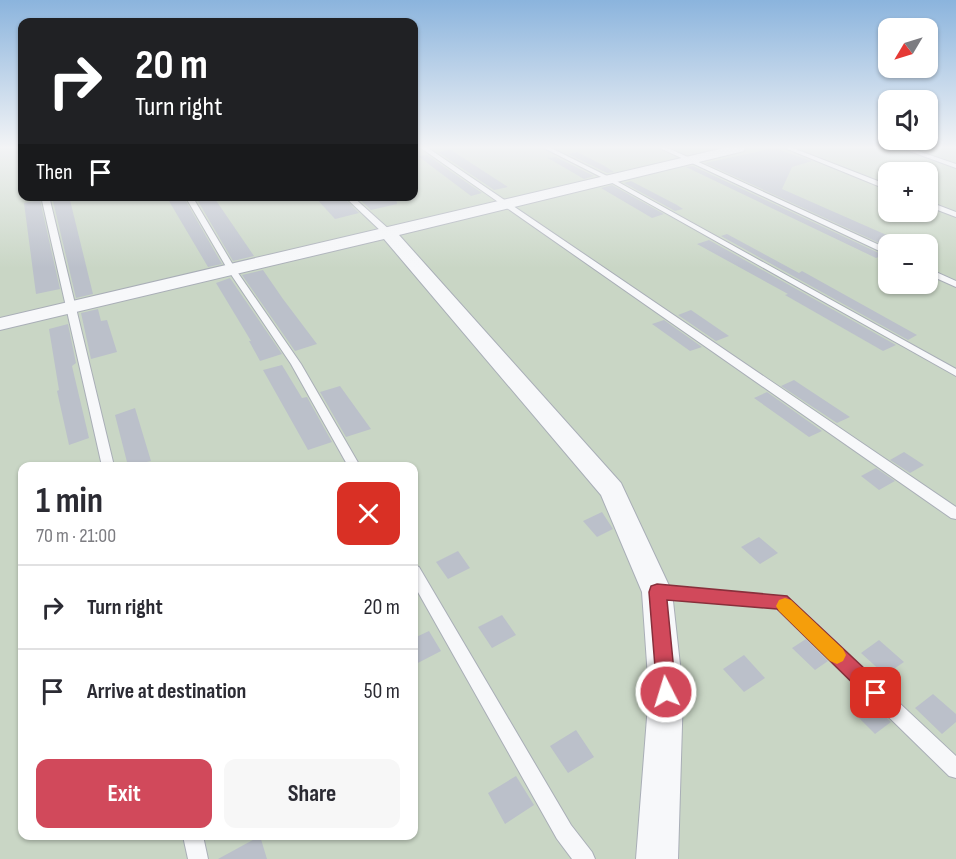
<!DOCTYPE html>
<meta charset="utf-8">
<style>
body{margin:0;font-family:"Sofia Sans Condensed",sans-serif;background:#f7f7f7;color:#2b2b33;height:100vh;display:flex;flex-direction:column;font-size:22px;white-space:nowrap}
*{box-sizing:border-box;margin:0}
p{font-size:20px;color:#7c7c81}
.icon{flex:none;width:33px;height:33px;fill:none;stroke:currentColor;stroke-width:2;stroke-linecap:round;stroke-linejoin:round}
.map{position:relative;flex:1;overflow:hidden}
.drawer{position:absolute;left:18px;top:462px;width:400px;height:378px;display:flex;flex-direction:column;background:#fff;border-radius:12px;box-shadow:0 2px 4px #0004}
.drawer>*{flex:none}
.top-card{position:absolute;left:18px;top:18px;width:400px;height:183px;border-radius:12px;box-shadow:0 2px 4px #0004;background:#202124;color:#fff;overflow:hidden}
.needle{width:39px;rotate:232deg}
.controls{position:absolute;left:878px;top:18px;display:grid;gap:12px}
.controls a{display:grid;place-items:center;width:60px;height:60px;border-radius:12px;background:#fff;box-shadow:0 2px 4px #0004;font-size:30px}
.pin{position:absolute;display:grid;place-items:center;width:51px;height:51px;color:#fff;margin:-26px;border-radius:12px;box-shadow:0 3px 9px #0006}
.me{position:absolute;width:66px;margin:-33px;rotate:355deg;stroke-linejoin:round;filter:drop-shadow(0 0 4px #0008)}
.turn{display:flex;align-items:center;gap:21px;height:126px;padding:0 18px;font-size:27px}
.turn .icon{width:78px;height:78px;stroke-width:2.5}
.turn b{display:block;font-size:42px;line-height:51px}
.then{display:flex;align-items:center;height:57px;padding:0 18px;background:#0003;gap:12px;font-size:22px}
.round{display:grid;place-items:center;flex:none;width:63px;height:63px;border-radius:12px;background:#f7f7f7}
.overview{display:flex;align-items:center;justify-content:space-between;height:102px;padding:0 18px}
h1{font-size:36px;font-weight:700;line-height:45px}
.button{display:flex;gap:12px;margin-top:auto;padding:12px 18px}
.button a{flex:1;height:69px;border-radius:12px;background:#d1495b;color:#fff;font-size:24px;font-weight:700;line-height:69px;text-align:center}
.button a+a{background:#f7f7f7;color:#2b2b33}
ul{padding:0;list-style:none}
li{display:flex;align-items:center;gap:18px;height:84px;padding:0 18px;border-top:2px solid #e1e1e2}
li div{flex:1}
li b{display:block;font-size:22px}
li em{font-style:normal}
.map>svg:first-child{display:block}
.green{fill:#c9d6c5;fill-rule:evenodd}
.building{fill:#bbc0ca}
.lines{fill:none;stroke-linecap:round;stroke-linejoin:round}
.service-casing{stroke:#a9aeb7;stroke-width:2}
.minor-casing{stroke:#a9aeb7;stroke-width:2}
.service{fill:#f7f8fa;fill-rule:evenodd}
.minor{fill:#f7f8fa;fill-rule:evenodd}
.route{fill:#d1495b;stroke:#882f3b;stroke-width:1.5}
.slow{fill:#f59e0b}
</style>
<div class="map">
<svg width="956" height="859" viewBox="0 0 956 859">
<rect width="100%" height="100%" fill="#e4e7ec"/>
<path class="green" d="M0 148H22V196H414V148H956V859H0ZM888 172H927V212H888ZM888 244H927V284H888ZM22 466H414V836H22Z"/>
<path class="building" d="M774 148 812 161 792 167 782 189 907 244 888 247 705 163Z
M451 150 508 187 494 190 438 152Z
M577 152 603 165 614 172 607 173 568 154Z
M427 155 482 193 471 196 418 156Z
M556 157 594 176 584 179 548 158Z
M693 166 883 255 876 258 686 167Z
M631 181 677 205 683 209 675 211 624 183Z
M612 185 664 214 652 218 601 188Z
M69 196 93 294 76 298 52 197Z
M166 196H183L222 264 208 267Z
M195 196H213L254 256 233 261Z
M314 196H342L359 213 335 219Z
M356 196H396L397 204 371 210Z
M40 200 60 289 36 294 24 203Z
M727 234 799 273 802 271 917 335 908 340 721 236Z
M709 240 896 345 883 351 785 295 788 294 697 244Z
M263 270 283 299 317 344 295 351 242 275Z
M230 278 282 354 260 361 249 341H251L216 283Z
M98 309 101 321 107 320 117 352 91 359 81 313Z
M691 310 729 336 716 341 678 315Z
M664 320 702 347 690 351 652 324Z
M68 324 76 363 72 366 89 438 69 445 57 391 59 390 49 329Z
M282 365 302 398 307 397 332 442 308 450 263 370Z
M794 380 806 388 850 417 837 423 781 386Z
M340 386 371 429 346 437 320 392Z
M767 392 822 431 809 437 754 398Z
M135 408 151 461 128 466 115 415Z
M904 452 924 465 910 473 890 460Z
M876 468 895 481 879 490 861 476Z
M602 512 613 529 597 537 583 521Z
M759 537 778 553 760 564 741 547Z
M458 551 470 568 448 579 436 562Z
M502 615 516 635 492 648 478 627Z
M429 631 441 651 414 665V638Z
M806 639 828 661 815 670 792 648Z
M879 640 904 662 885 675 861 653Z
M744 655 765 678 744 692 723 669Z
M933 694 956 714V722L942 734 915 708Z
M865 697 891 722 875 734 850 709Z
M576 730 594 757 568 773 550 746Z
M516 776 534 805 505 824 488 793Z
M260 836 267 859H218Z"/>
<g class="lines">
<defs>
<path id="service" d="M421 148H428L956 507V519L951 518Z
M544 148H551L611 178 956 369V376L607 180Z
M660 148H668L888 249V255Z
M785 148H793L888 185V190Z
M901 148H909L956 164V168Z
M41 196H49L114 466H102Z
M185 196H192L236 270 301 364 360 466H348L291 364 228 270Z
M344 196H352L391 231V235H385Z
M927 201 956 212V217L927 206Z
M927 268 956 281V287L927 274Z
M414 565 419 567 571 825 592 852 595 859H572L557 839 414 585Z
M657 586 786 597 956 756V778L949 776 777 608 657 598 652 597 649 592 652 587Z
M183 836H203L208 859H188Z"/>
<path id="minor" d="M724 148H745L744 151 399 235 621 483 672 592 683 692 678 859H636L649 692 642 592 601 495 384 239 0 330V318Z"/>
</defs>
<use href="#service" class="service-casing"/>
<use href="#minor" class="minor-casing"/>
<use href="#service" class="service"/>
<use href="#minor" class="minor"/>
</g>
<linearGradient id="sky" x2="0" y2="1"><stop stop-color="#8bb4dd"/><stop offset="0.55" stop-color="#f3f4f6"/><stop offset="1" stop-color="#f3f4f6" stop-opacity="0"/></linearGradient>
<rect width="956" height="268" fill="url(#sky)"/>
<path class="route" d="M657 584 787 596 883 686 886 693 883 700 876 702 870 700 777 609 667 600 676 692 673 699 666 702 659 699 657 692 649 592 651 586Z"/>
<path class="slow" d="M785 598 791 600 843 649 846 655 843 661 837 664 830 661 779 611 776 606 779 600Z"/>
</svg>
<div class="controls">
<a><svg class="needle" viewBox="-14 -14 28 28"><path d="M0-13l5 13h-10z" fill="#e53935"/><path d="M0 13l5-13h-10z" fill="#7c7c81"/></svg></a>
<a><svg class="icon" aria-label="sound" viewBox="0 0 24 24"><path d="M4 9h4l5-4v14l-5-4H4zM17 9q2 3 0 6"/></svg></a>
<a>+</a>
<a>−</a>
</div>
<div class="pin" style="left:876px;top:693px;background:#d93025"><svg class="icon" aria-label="arrive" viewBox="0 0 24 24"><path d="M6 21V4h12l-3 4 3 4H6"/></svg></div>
<svg class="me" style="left:666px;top:692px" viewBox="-20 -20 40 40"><circle r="17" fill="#d1495b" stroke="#fff" stroke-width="3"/><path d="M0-11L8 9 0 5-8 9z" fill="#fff"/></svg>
<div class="top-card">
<div class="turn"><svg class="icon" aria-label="right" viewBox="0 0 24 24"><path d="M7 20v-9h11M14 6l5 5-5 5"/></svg><div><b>20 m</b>Turn right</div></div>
<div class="then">Then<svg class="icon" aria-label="arrive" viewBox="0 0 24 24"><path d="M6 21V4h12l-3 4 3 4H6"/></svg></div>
</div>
<section class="drawer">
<div class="overview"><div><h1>1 min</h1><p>70 m · 21:00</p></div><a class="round" style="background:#d93025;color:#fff"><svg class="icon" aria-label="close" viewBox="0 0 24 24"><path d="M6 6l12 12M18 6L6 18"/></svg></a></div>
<ul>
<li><svg class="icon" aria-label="right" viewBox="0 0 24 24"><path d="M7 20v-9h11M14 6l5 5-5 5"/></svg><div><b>Turn right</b></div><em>20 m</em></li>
<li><svg class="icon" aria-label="arrive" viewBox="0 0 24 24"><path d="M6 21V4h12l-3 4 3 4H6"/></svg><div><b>Arrive at destination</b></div><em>50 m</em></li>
</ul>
<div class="button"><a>Exit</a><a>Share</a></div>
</section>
</div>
